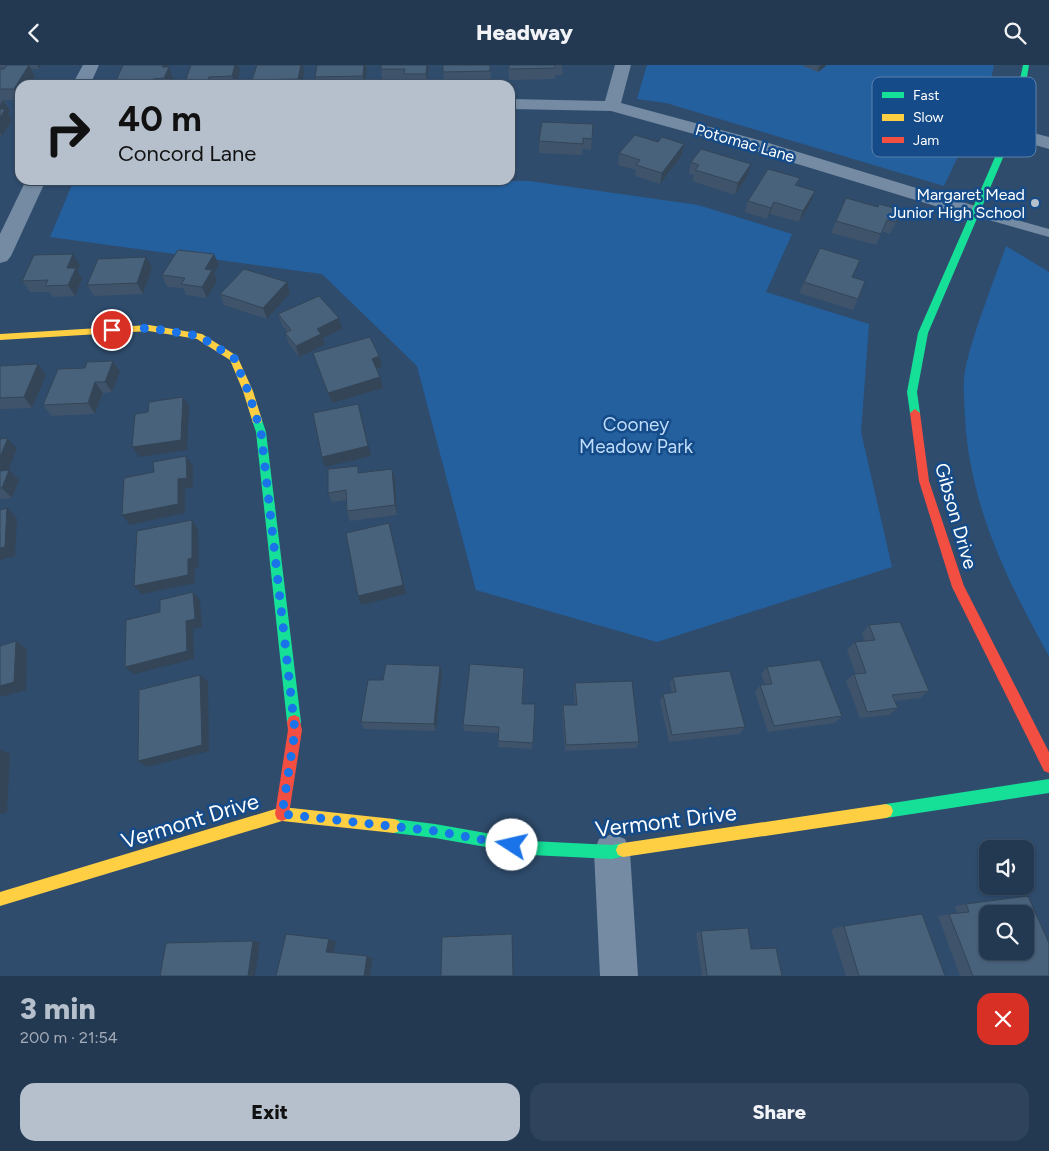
<!DOCTYPE html>
<meta charset="utf-8">
<style>
body{margin:0;font-family:Figtree,sans-serif;background:#2f445c;color:#f1f3f6;height:100vh;display:flex;flex-direction:column;font-size:19px;white-space:nowrap}
*{box-sizing:border-box;margin:0}
p{font-size:16px;color:#a3acb8}
.icon{flex:none;width:28px;height:28px;fill:none;stroke:currentColor;stroke-width:2;stroke-linecap:round;stroke-linejoin:round}
.map{position:relative;height:911px;overflow:hidden}
.drawer{display:flex;flex-direction:column;background:#233952;flex:1}
.drawer>*{flex:none}
.hud{position:absolute;left:15px;top:15px;width:500px;height:105px;border-radius:15px;box-shadow:0 1px 4px #0004,0 0 0 1px #405369;background:#b6c0cc;color:#111;overflow:hidden}
.fabs{position:absolute;left:979px;top:775px;display:grid;gap:10px}
.fabs a{display:grid;place-items:center;width:55px;height:55px;border-radius:10px;background:#233952;box-shadow:0 1px 4px #0004,0 0 0 1px #405369;font-size:25px}
.pin{position:absolute;display:grid;place-items:center;width:42px;height:42px;color:#fff;margin:-21px;border:2px solid #fff;border-radius:50%;box-shadow:0 1px 5px #0007}
.me{position:absolute;width:55px;margin:-28px;rotate:280deg;stroke-linejoin:round;filter:drop-shadow(0 0 4px #0008)}
.turn{display:flex;align-items:center;gap:18px;height:105px;padding:0 20px;font-size:22px}
.turn .icon{width:65px;height:65px;stroke-width:2.5}
.turn b{display:block;font-size:35px;line-height:42px}
.round{display:grid;place-items:center;flex:none;width:52px;height:52px;border-radius:15px;background:#2f445c}
.head{display:flex;align-items:center;justify-content:space-between;height:85px;padding:0 20px}
h1{font-size:30px;font-weight:800;line-height:38px;color:#b6c0cc}
.action{display:flex;gap:10px;margin-top:auto;padding:10px 20px}
.action a{flex:1;height:58px;border-radius:15px;background:#b6c0cc;color:#111;font-size:20px;font-weight:800;line-height:58px;text-align:center}
.action a+a{background:#2f445c;color:#f1f3f6}
header{display:flex;justify-content:space-between;align-items:center;height:65px;padding:0 20px;background:#233952;font-size:22px;font-weight:800}
.map>svg:first-child{display:block}
.green{fill:#25609e}
.lines{fill:none;stroke-linecap:round;stroke-linejoin:round}
.lane{fill:#758ba3;fill-rule:evenodd}
.street{fill:#758ba3;fill-rule:evenodd}
.fast{fill:#16e098;fill-rule:evenodd}
.slow{fill:#ffcf43;fill-rule:evenodd}
.jam{fill:#f24e42;fill-rule:evenodd}
.wall{fill:#3f546b}
.shaded-wall{fill:#334557}
.building{fill:#49627c;stroke:#334557;fill-rule:evenodd}
.route{stroke:#1a73e8;stroke-width:9;stroke-dasharray:0 16.2}
.poi-dot{fill:#b6c0cc;stroke:#144b88;stroke-width:2}
.labels{text-anchor:middle;dominant-baseline:central;stroke-width:5;stroke-linejoin:round;paint-order:stroke}
.far-street-label{font-size:16px;fill:#fff;stroke:#144b88}
.far-poi-label{font-size:16px;fill:#fff;stroke:#144b88;text-anchor:end}
.park-label{font-size:19px;fill:#bfddfb;stroke:#144b88}
.street-label{font-size:19px;fill:#fff;stroke:#144b88}
.near-street-label{font-size:22px;fill:#fff;stroke:#144b88}
.key{fill:#144b88;stroke:#5a81ac;stroke-width:1}
.key-label{font-size:14px;fill:#fff}
</style>
<header><svg class="icon" aria-label="back" viewBox="0 0 24 24"><path d="M15 5l-7 7 7 7"/></svg>Headway<svg class="icon" aria-label="search" viewBox="0 0 24 24"><circle cx="10" cy="10" r="6"/><path d="M15 15l6 6"/></svg></header>
<div class="map">
<svg width="1049" height="911" viewBox="0 0 1049 911">
<rect width="100%" height="100%" fill="#2f4c6d"/>
<path class="green" d="M647 0H994L989 25 944 121 666 38 637 34Z
M331 115 529 116 698 140 792 169 766 227 869 259 861 367 892 502 657 577 476 525 417 301 322 209 50 172 72 120Z
M1006 181 1049 207V591C1007 516 970 440 965 353 964 334 962 314 967 296 977 257 993 219 1006 181Z"/>
<g class="lines">
<path class="lane" d="M975 143 1049 164V172L971 150 969 147Z"/>
<path class="street" d="M83 0H99L90 20H72Z
M615 0H631L621 38 762 76 982 143 985 147 982 151 975 153 968 151 748 84 611 46 510 44V34L605 36Z
M1010 62 1049 72V84L1004 71 1001 67 1004 63Z
M26 115H46L11 191 7 196 0 198V169Z
M612 769 625 774 630 787 638 911H600L594 787 599 774Z"/>
<path class="fast" d="M1023 0H1029L1021 48 1014 67 928 268 917 327 920 348 915 352 910 348 907 327 918 268 1006 67 1013 48Z
M257 351 261 352 266 367 301 657 299 662 294 664 289 662 287 657 256 367 252 355Z
M1049 714V728L886 753 881 751 879 746 881 741 886 739Z
M394 754 435 759 531 776 612 780 623 778 628 780 630 785 628 790 612 794 531 790 435 773 394 768 389 766 387 761 389 756Z"/>
<path class="slow" d="M149 260 202 269 237 291 253 326 262 355 261 358H253L252 355 243 326 230 295 197 274 149 266 0 275V269Z
M886 739 891 741 893 746 891 751 886 753 623 792 618 790 616 785 618 780 623 778Z
M282 742 394 754 399 756 401 761 399 766 394 768 282 756 0 841V827Z"/>
<path class="jam" d="M915 344 920 348 929 416 964 521 1049 687V708L1044 706 952 522 919 416 910 348Z
M294 650 299 652 302 665 289 749 287 754 282 756 277 754 275 749 288 665 287 657 289 652Z"/>
</g>
<path class="wall" d="M0 0H41L39 4H32L35 11 20 20V35H4L10 46 8 49 12 55 2 71 0 72Z
M168 0 173 13 171 20H114Z
M191 0 240 6 236 20H186L185 17Z
M317 0H366L367 5 365 20H316L315 12Z
M381 0H429L427 20H406L405 15H382L381 4Z
M490 0 491 17 444 18 443 7Z
M508 0H562V10H555V14L509 15Z
M803 0H826V1L818 7 803 1Z
M304 8 302 20H254L252 15Z
M593 59 591 85 582 84V90L539 88V76Z
M510 61 512 99H510Z
M658 77 684 79 682 90 660 119 635 111 636 105 618 100 619 88Z
M691 97 748 110 735 130 692 116 694 110 689 109Z
M800 113 797 121 811 137 799 157 770 149 767 154 745 147 748 136Z
M846 133 896 157 890 169 882 166 876 180 831 168Z
M80 200 77 205 82 214 75 231 53 232 49 227H30L22 216Z
M219 200 214 208 217 216 207 233 186 230 183 223 167 222 162 210Z
M152 203 143 229 94 231 87 220Z
M852 212 858 234 853 245 799 228 804 217Z
M287 217 290 228 267 254 224 240 220 229Z
M278 249 342 264 323 273 325 280 299 292 289 279 285 268 287 266 282 260Z
M313 288 379 291 382 302 376 304 383 323 332 338Z
M113 296 120 307 112 327 103 328 95 349 51 351 43 340 85 303Z
M38 299 46 310 32 343 0 344V301Z
M0 374 17 384 8 405 19 415 12 433 0 434Z
M392 404 395 414 397 450 350 456 347 446 346 435 332 437 328 428 360 407Z
M869 560 929 626 920 633 895 636 898 643 889 650 860 653 846 616 854 609H856L847 585 855 577 865 576 862 568Z
M767 602 842 651 835 658 768 667 755 627 760 620 765 619 761 609Z
M442 608 436 666 364 664 361 657 383 615Z
M524 611 523 639H535L532 684 498 682V668L464 666 463 660Z
M673 612 745 662 740 669 669 677 660 636 663 629 672 628 670 619Z
M575 618 639 677 636 683 565 686 562 647 563 640H575L574 626Z
M966 839 1049 911H960L938 851 957 848 955 841Z
M844 861 945 911H846L831 864Z
M701 866 751 884 782 911H702L696 868Z"/>
<path class="shaded-wall" d="M29 0 35 11 29 20H20V35L14 24Z
M37 0H41L39 4Z
M163 0H168L173 13 171 20H167L162 2Z
M235 0H238L240 6 236 20H235L232 11Z
M301 0H303L304 8 302 20H300L298 14Z
M364 0H366L367 5 365 20H364L363 11Z
M427 0H429L427 20 426 9Z
M821 0H826V1L818 7 819 1Z
M209 12 211 20H208L207 17Z
M153 14 156 20H154L152 16Z
M3 35 10 46 8 49 12 55 2 71 0 68V40Z
M684 79 682 90 660 119 662 108Z
M751 99 748 110 735 130 738 118Z
M815 126 811 137 799 157 803 146Z
M774 137 770 149 767 154 771 143Z
M73 189 80 200 77 205 82 214 75 231 68 220 67 203Z
M214 189 219 200 214 208 217 216 207 233 202 222 205 204Z
M146 192 152 203 143 229 137 218Z
M287 217 290 228 267 254 263 243Z
M339 253 342 264 323 273 325 280 299 292 296 281 317 264Z
M379 291 382 302 374 304 372 294Z
M113 296 120 307 112 327 105 317Z
M38 299 46 310 32 343 24 332Z
M380 312 383 323 332 338 328 328Z
M95 317 103 328 95 349 88 338Z
M183 332 189 342 187 385 139 392 132 382Z
M361 349 371 391 325 402 322 392Z
M8 373 17 384 4 416 0 412V392Z
M186 391 193 401V422L185 424V448L130 460 122 450 178 414Z
M392 404 395 414 397 450 395 440Z
M9 405 19 415 12 433 2 423Z
M7 443 17 453 15 491 0 495V483Z
M192 455 198 464 199 502 195 503V518L142 529 134 521 188 494Z
M389 458 406 529 361 540 358 531Z
M193 527 200 535 202 562 193 564 194 594 134 609 125 602 186 556Z
M16 576 27 584 26 625 0 632V621Z
M440 601 442 608 436 666 434 659Z
M200 610 208 617 209 686 147 702 138 696Z
M0 685 10 689 7 747 0 749Z
M329 874 336 876 333 889 326 887Z
M253 876 260 877 255 911H248Z
M367 891 373 893 370 911H364Z"/>
<path class="building" d="M7 0H29L14 24H0V4H4Z
M123 0H163L162 2H169L164 13 153 14 152 16 137 17 136 20H114Z
M191 0H235L232 11 209 12 207 17H185Z
M257 0H301L298 14 252 15Z
M317 0H364L363 11 315 12Z
M381 0H427L426 9H404L405 4H381Z
M443 0H490V6L443 7Z
M509 0H555V3L509 4Z
M0 44H5L0 53Z
M542 57 593 59 592 74 583 73V79L539 76Z
M510 61 512 88H510Z
M635 70 658 77 662 72 684 79 662 108 636 100 640 95 619 88Z
M701 84 751 99 738 118 695 105 699 100 691 97Z
M768 104 800 113 795 120 815 126 803 146 774 137 771 143 748 136Z
M846 133 878 142 879 139 901 145 896 157 887 155 881 169 836 156Z
M820 183 860 195 852 212 865 216 858 234 804 217Z
M178 185 214 189 205 204 212 205 202 222 181 219 185 213 162 210Z
M73 189 67 203H76L68 220 45 221 48 215 22 216 34 190Z
M146 192 137 218 87 220 98 194Z
M244 204 287 217 263 243 220 229Z
M319 231 339 253 317 264 321 269 296 281 285 268 291 265 278 249Z
M370 272 379 291 372 294 380 312 328 328 313 288Z
M113 296 105 317H95L88 338 43 340 58 304 85 303 87 297Z
M38 299 24 332 0 333V301Z
M183 332 181 375 132 382 135 349 148 347 149 337Z
M358 339 368 381 322 392 313 348Z
M8 373 0 392V374Z
M186 391 187 413 178 414V439L122 450 124 413 154 407 153 397Z
M358 401V408L392 404 395 440 347 446 346 425 328 428V404Z
M9 405 2 423H0V406Z
M7 443 5 482 0 483V445Z
M192 455V493L188 494V510L134 521 137 466Z
M389 458 403 520 358 531 346 468Z
M193 527 195 554 186 556 187 586 125 602 126 555 160 547V535Z
M900 557 929 626 892 630 898 643 867 647 854 609 866 608 855 577 875 575 869 560Z
M16 576 14 617 0 621V581Z
M820 595 842 651 774 661 760 620 772 619 767 602Z
M386 599 440 601 434 659 361 657 368 615H383Z
M470 599 524 603 522 639H535L533 678 498 676 499 662 463 660Z
M730 606 745 662 672 670 663 629 676 627 673 612Z
M200 610 202 680 138 696 139 625Z
M632 616 639 677 566 680 563 640H577L575 618Z
M1028 831 1049 878V911H973L949 849 969 847 966 839ZM988 849H1025V886H988Z
M922 849 945 911H859L844 861Z
M748 863 751 884 776 883 782 911H707L701 866Z
M286 869 329 874 326 887 367 891 364 911H276Z
M512 869 513 911H441L442 872Z
M253 876 248 911H160L166 878Z"/>
<g class="lines">
<path class="route" d="M112 265 150 263 199 271 234 293 248 326 261 367 295 666 282 749 435 766 512 780"/>
</g>
<circle class="poi-dot" cx="1035" cy="138" r="5"/>
<g class="labels">
<g class="far-street-label">
<text transform="translate(745 78) rotate(16)">Potomac Lane</text>
</g>
<g class="far-poi-label">
<text x="1025" y="129">Margaret Mead<tspan x="1025" dy="18">Junior High School</tspan></text>
</g>
<g class="park-label">
<text x="636" y="359">Cooney<tspan x="636" dy="22">Meadow Park</tspan></text>
</g>
<g class="street-label">
<text transform="translate(956 451) rotate(74)">Gibson Drive</text>
</g>
<g class="near-street-label">
<text transform="translate(190 756) rotate(-17)">Vermont Drive</text>
<text transform="translate(666 756) rotate(-7)">Vermont Drive</text>
</g>
</g>
<rect x="872" y="12" width="164" height="80" rx="8" class="key"/>
<rect x="882" y="27" width="22" height="6" fill="#16e098"/>
<rect x="882" y="49" width="22" height="7" fill="#ffcf43"/>
<rect x="882" y="72" width="22" height="6" fill="#f24e42"/>
<g class="key-label">
<text x="913" y="35">Fast</text>
<text x="913" y="57">Slow</text>
<text x="913" y="80">Jam</text>
</g>
</svg>
<div class="fabs">
<a><svg class="icon" aria-label="sound" viewBox="0 0 24 24"><path d="M4 9h4l5-4v14l-5-4H4zM17 9q2 3 0 6"/></svg></a>
<a><svg class="icon" aria-label="search" viewBox="0 0 24 24"><circle cx="10" cy="10" r="6"/><path d="M15 15l6 6"/></svg></a>
</div>
<div class="pin" style="left:112px;top:265px;background:#d93025"><svg class="icon" aria-label="arrive" viewBox="0 0 24 24"><path d="M6 21V4h12l-3 4 3 4H6"/></svg></div>
<svg class="me" style="left:512px;top:780px" viewBox="-20 -20 40 40"><circle r="19" fill="#fff"/><path d="M0-13L10 11 0 6-10 11z" fill="#1a73e8"/></svg>
<div class="hud">
<div class="turn"><svg class="icon" aria-label="right" viewBox="0 0 24 24"><path d="M7 20v-9h11M14 6l5 5-5 5"/></svg><div><b>40 m</b>Concord Lane</div></div>
</div>
</div>
<section class="drawer">
<div class="head"><div><h1>3 min</h1><p>200 m · 21:54</p></div><a class="round" style="background:#d93025;color:#fff"><svg class="icon" aria-label="close" viewBox="0 0 24 24"><path d="M6 6l12 12M18 6L6 18"/></svg></a></div>
<div class="action"><a>Exit</a><a>Share</a></div>
</section>
